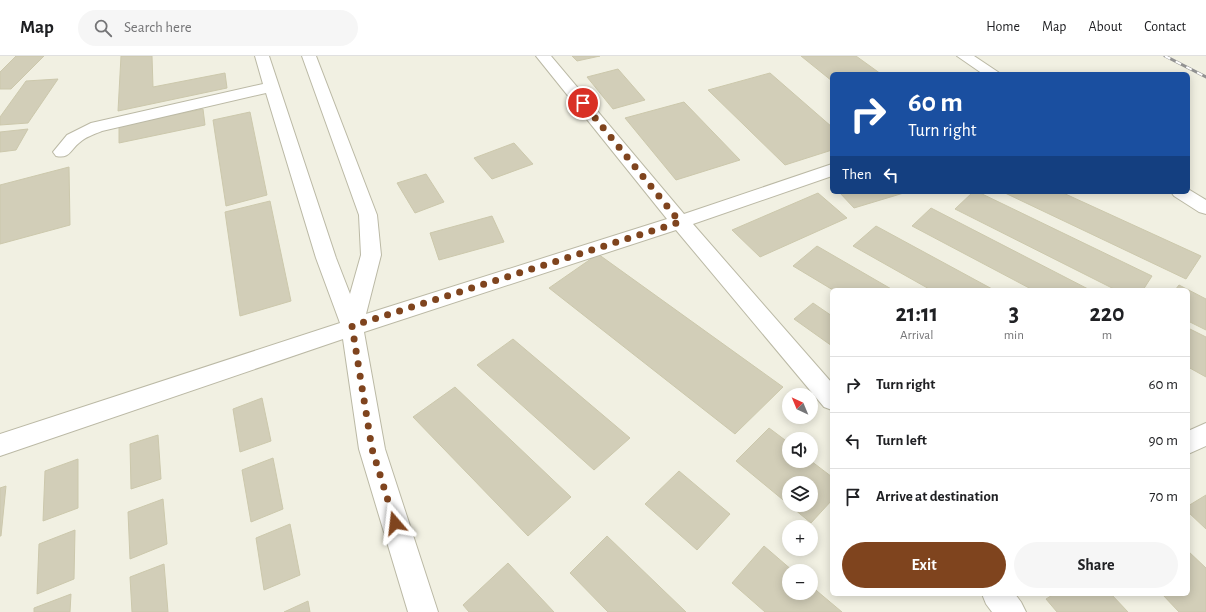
<!DOCTYPE html>
<meta charset="utf-8">
<style>
body{margin:0;font-family:"Alegreya Sans",sans-serif;background:#f6f6f6;color:#202124;height:100vh;display:flex;flex-direction:column;font-size:15px;white-space:nowrap}
*{box-sizing:border-box;margin:0}
p{font-size:13px;color:#757577}
.icon{flex:none;width:22px;height:22px;fill:none;stroke:currentColor;stroke-width:2;stroke-linecap:round;stroke-linejoin:round}
.map{position:relative;flex:1;overflow:hidden}
.drawer{position:absolute;left:830px;top:232px;width:360px;height:308px;display:flex;flex-direction:column;background:#fff;border-radius:6px;box-shadow:0 2px 10px #0003}
.drawer>*{flex:none}
.hud{position:absolute;left:830px;top:16px;width:360px;height:122px;border-radius:6px;box-shadow:0 2px 10px #0003;background:#1a4fa0;color:#fff;overflow:hidden}
.needle{width:26px;rotate:316deg}
.buttons{position:absolute;left:782px;top:332px;display:grid;gap:8px}
.buttons a{display:grid;place-items:center;width:36px;height:36px;border-radius:50%;background:#fff;box-shadow:0 2px 10px #0003;font-size:20px}
.pin{position:absolute;display:grid;place-items:center;width:34px;height:34px;color:#fff;margin:-17px;border:2px solid #fff;border-radius:50%;box-shadow:0 1px 4px #0007}
.me{position:absolute;width:44px;margin:-22px;rotate:343deg;stroke-linejoin:round;filter:drop-shadow(0 0 3px #0008)}
.turn{display:flex;align-items:center;gap:14px;height:84px;padding:0 12px;font-size:18px}
.turn .icon{width:52px;height:52px;stroke-width:2.5}
.turn b{display:block;font-size:28px;line-height:34px}
.then{display:flex;align-items:center;height:38px;padding:0 12px;background:#0003;gap:8px;font-size:15px}
.eta{display:flex;justify-content:space-evenly;align-items:center;height:68px;text-align:center}
.eta b{font-size:24px;font-weight:600;line-height:28px}
.primary-button{display:flex;gap:8px;margin-top:auto;padding:8px 12px}
.primary-button a{flex:1;height:46px;border-radius:24px;background:#7f441e;color:#fff;font-size:16px;font-weight:600;line-height:46px;text-align:center}
.primary-button a+a{background:#f6f6f6;color:#202124}
ul{padding:0;list-style:none}
li{display:flex;align-items:center;gap:12px;height:56px;padding:0 12px;border-top:1px solid #e0e0e0}
li div{flex:1}
li b{display:block;font-size:15px}
li em{font-style:normal}
header{display:flex;align-items:center;gap:24px;box-sizing:border-box;height:56px;padding:0 20px;background:#fff;border-bottom:1px solid #e0e0e0}
header strong{font-size:19px}
nav{display:flex;gap:22px;margin-inline-start:auto;font-size:14px}
.search{width:280px;height:36px;background:#f6f6f6;display:flex;align-items:center;gap:10px;box-sizing:border-box;padding:0 14px;border-radius:22px;color:#757577;font-size:15px}
.map>svg:first-child{display:block}
.building{fill:#d2ceb8;stroke:#ccc8ac;fill-rule:evenodd}
.lines{fill:none;stroke-linecap:round;stroke-linejoin:round}
.minor-casing{stroke:#bbb9a5;stroke-width:2}
.minor{fill:#fff;fill-rule:evenodd}
.rail-casing{stroke:#929292;stroke-width:3}
.rail{stroke:#fff;stroke-width:2;stroke-dasharray:6;stroke-linecap:butt}
.route{stroke:#7f441e;stroke-width:7;stroke-dasharray:0 12.6}
</style>
<header>
<strong>Map</strong>
<div class="search"><svg class="icon" aria-label="search" viewBox="0 0 24 24"><circle cx="10" cy="10" r="6"/><path d="M15 15l6 6"/></svg>Search here</div>
<nav><a>Home</a><a>Map</a><a>About</a><a>Contact</a></nav>
</header>
<div class="map">
<svg width="1206" height="556" viewBox="0 0 1206 556">
<rect width="100%" height="100%" fill="#f1f0e2"/>
<path class="building" d="M16 0H44L11 33H0V16Z
M121 0H152L153 31 225 17 227 32 118 55Z
M572 0H600L577 5Z
M801 0H856L881 18H832V25Z
M618 13 645 44 613 53 587 21Z
M770 17 832 71V94L785 109 708 34Z
M58 23 28 67 0 69V61L26 25Z
M684 46 740 104 676 124 625 62Z
M203 53 205 69 119 87V70Z
M250 56 267 139 226 150 213 64Z
M28 73 16 94 0 96V76Z
M514 87 533 108 492 123 474 102Z
M69 111 70 169 0 188V129Z
M426 118 444 146 415 157 397 127Z
M839 136H907L854 152Z
M973 136H978L1152 220 1143 234H1116L955 153Z
M1007 136H1061L1201 200 1186 223 1005 137Z
M818 137 847 162 760 201 732 174Z
M270 145 291 245 240 260 225 156Z
M931 152 1090 234H1033L912 170Z
M492 160 504 186 439 204 430 177Z
M876 170 994 234H931L853 190Z
M817 190 893 234H833L793 210Z
M598 198 783 331 735 378 549 232Z
M1179 229 1206 243V274L1188 265V234H1175Z
M813 247 832 260V290L794 263Z
M1188 272 1206 281V321L1188 311Z
M513 283 630 382 594 414 477 309Z
M455 331 571 441 528 480 413 361Z
M262 342 271 385 240 396 233 353Z
M769 372 789 387V405H811L832 421V444L811 467 736 405ZM789 427H811V449H789Z
M158 379 161 423 131 433 130 388Z
M273 402 283 453 251 466 242 414Z
M78 403V452L43 465 45 415Z
M679 415 730 458 697 494 645 448Z
M6 430 1 480H0V432Z
M1206 439V473L1188 456V450Z
M163 443 167 488 130 503 128 456Z
M290 468 300 519 264 534 256 482Z
M75 474 74 523 37 538 39 488Z
M607 480 686 556H608L570 517Z
M764 490 793 515H789V537H811V530L842 556H765L732 527Z
M1188 495 1206 512V556H1179L1162 538H1188Z
M508 507 554 556H469L463 549Z
M164 508 168 556H132L130 521Z
M71 538 70 556H34V552Z
M1054 538H1111L1128 556H1057L1046 543Z
M308 545 310 556H284Z"/>
<g class="lines">
<defs>
<path id="minor" d="M255 0H269L336 202 350 238 361 199 359 159 302 0H316L377 159 381 199 366 258 667 163 536 0H551L684 158 832 108V120L693 168 832 327V354L824 351 676 174 364 276 385 393 438 556H408L359 393 343 283 0 400V378L340 267 316 202 266 37 102 75C95 78 85 81 79 87 70 94 70 103 56 100L53 96 67 79 91 67 263 28Z
M957 0H974L1001 18H983Z
M1188 133 1206 144V158L1199 156 1174 140 1171 136H1188Z
M1206 367V390L1188 398V375Z
M982 538H1015L1021 546 1026 556H992L986 548Z"/>
</defs>
<use href="#minor" class="minor-casing"/>
<use href="#minor" class="minor"/>
<defs>
<path id="rail" d="M1165 0 1206 21"/>
</defs>
<use href="#rail" class="rail-casing"/>
<use href="#rail" class="rail"/>
</g>
<g class="lines">
<path class="route" d="M395 467 372 393 352 270 680 166 583 47"/>
</g>
</svg>
<div class="buttons">
<a><svg class="needle" viewBox="-14 -14 28 28"><path d="M0-13l5 13h-10z" fill="#e53935"/><path d="M0 13l5-13h-10z" fill="#757577"/></svg></a>
<a><svg class="icon" aria-label="sound" viewBox="0 0 24 24"><path d="M4 9h4l5-4v14l-5-4H4zM17 9q2 3 0 6"/></svg></a>
<a><svg class="icon" aria-label="layers" viewBox="0 0 24 24"><path d="M12 4l9 5-9 5-9-5zM3 14l9 5 9-5"/></svg></a>
<a>+</a>
<a>−</a>
</div>
<div class="pin" style="left:583px;top:47px;background:#d93025"><svg class="icon" aria-label="arrive" viewBox="0 0 24 24"><path d="M6 21V4h12l-3 4 3 4H6"/></svg></div>
<svg class="me" style="left:395px;top:467px" viewBox="-20 -20 40 40"><path d="M0-17L14 15 0 8-14 15z" fill="#7f441e" stroke="#fff" stroke-width="4"/></svg>
<div class="hud">
<div class="turn"><svg class="icon" aria-label="right" viewBox="0 0 24 24"><path d="M7 20v-9h11M14 6l5 5-5 5"/></svg><div><b>60 m</b>Turn right</div></div>
<div class="then">Then<svg class="icon" aria-label="left" viewBox="0 0 24 24"><path d="M17 20v-9H6M10 6l-5 5 5 5"/></svg></div>
</div>
<section class="drawer">
<div class="eta">
<div><b>21:11</b><p>Arrival</p></div>
<div><b>3</b><p>min</p></div>
<div><b>220</b><p>m</p></div>
</div>
<ul>
<li><svg class="icon" aria-label="right" viewBox="0 0 24 24"><path d="M7 20v-9h11M14 6l5 5-5 5"/></svg><div><b>Turn right</b></div><em>60 m</em></li>
<li><svg class="icon" aria-label="left" viewBox="0 0 24 24"><path d="M17 20v-9H6M10 6l-5 5 5 5"/></svg><div><b>Turn left</b></div><em>90 m</em></li>
<li><svg class="icon" aria-label="arrive" viewBox="0 0 24 24"><path d="M6 21V4h12l-3 4 3 4H6"/></svg><div><b>Arrive at destination</b></div><em>70 m</em></li>
</ul>
<div class="primary-button"><a>Exit</a><a>Share</a></div>
</section>
</div>
